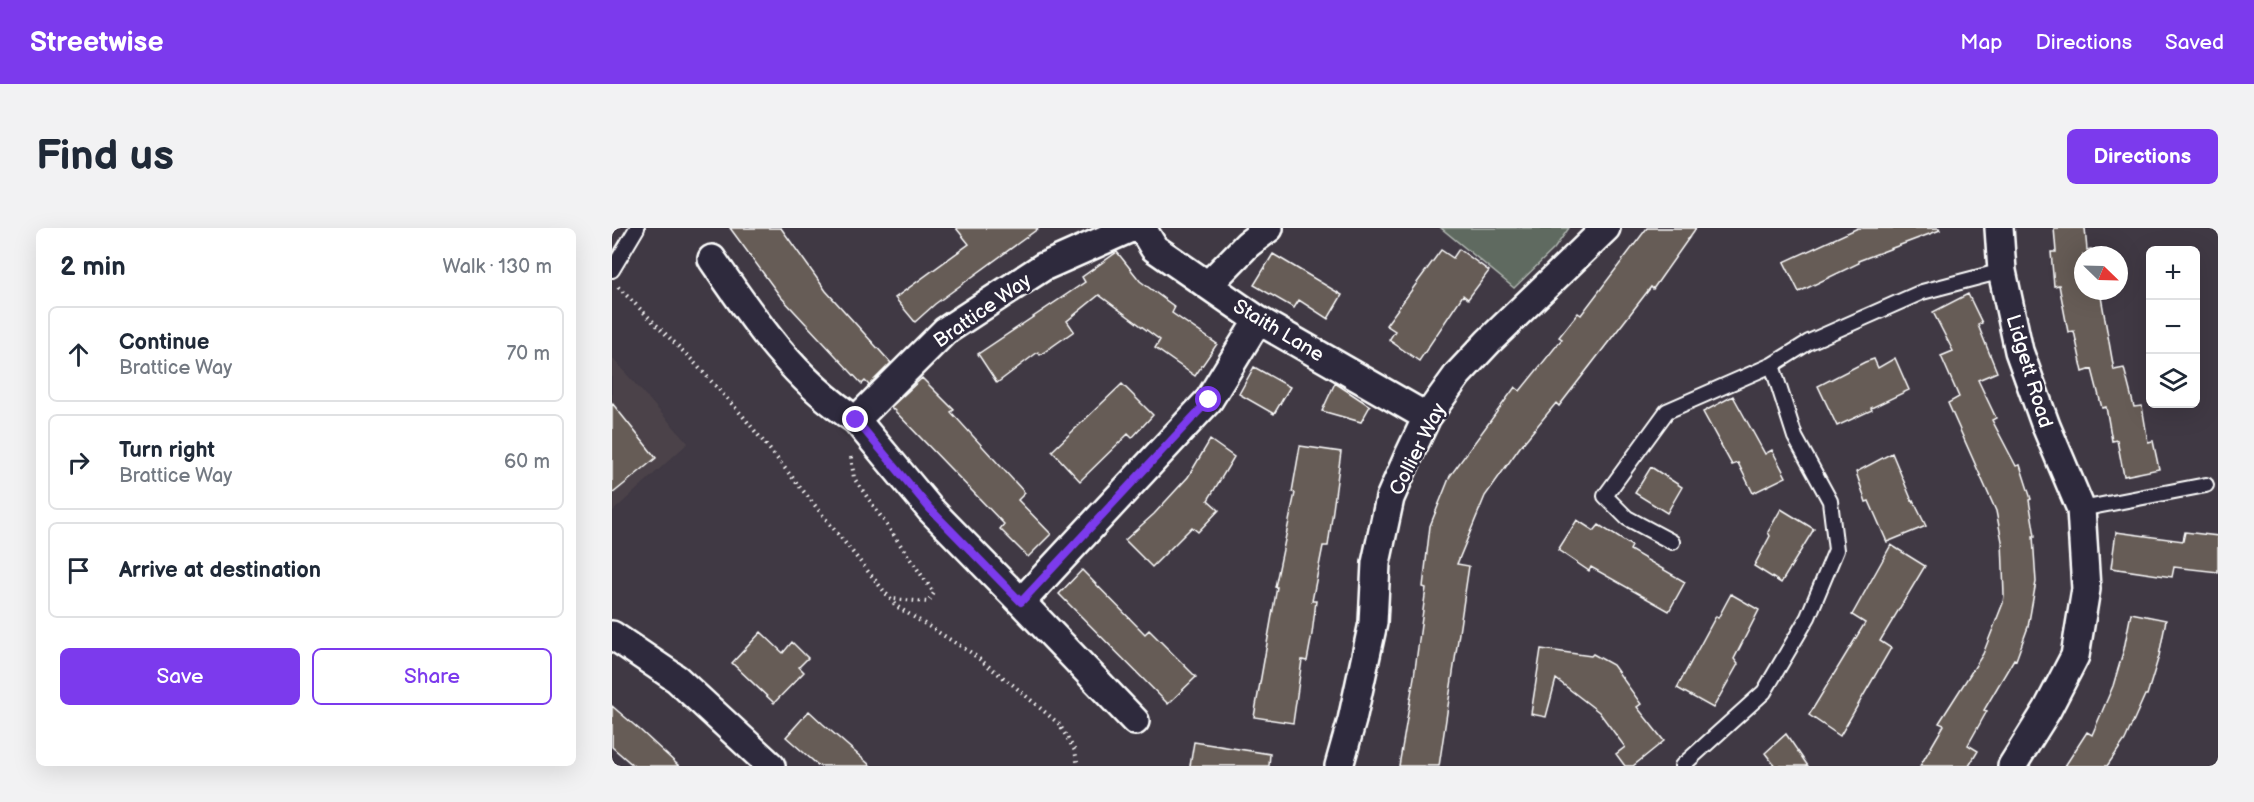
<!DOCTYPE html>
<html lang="en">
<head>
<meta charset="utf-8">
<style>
	body { margin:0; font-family:"Balsamiq Sans",sans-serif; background:#f2f2f3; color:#1f2937 }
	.controls { position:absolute; right:18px; top:18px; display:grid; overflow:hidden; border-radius:9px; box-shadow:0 6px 24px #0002 }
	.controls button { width:54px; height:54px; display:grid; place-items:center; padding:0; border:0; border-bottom:2px solid #e0e1e3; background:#fff; color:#1f2937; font:30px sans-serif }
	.compass { position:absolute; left:1462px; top:18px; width:54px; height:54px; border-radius:50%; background:#fff; box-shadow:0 6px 24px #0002; rotate:113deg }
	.stop { position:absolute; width:18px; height:18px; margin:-14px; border:4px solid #7c3aed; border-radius:50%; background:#fff }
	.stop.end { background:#7c3aed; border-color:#fff; box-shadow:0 2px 6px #0008 }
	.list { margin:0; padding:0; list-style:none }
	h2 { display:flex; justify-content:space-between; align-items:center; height:78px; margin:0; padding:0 24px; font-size:26px }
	h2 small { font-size:20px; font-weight:400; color:#747a83 }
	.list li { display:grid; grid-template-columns:39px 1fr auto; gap:18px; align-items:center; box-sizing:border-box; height:96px; margin:0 12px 12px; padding:0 12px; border:2px solid #e0e1e3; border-radius:9px }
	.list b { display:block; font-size:22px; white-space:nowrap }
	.list p { margin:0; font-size:20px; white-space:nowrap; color:#747a83 }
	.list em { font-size:20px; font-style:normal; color:#747a83 }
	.actions { display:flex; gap:12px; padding:18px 24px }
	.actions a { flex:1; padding:14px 0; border:2px solid #7c3aed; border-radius:9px; text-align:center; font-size:21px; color:#7c3aed }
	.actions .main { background:#7c3aed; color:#fff }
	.icon { flex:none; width:33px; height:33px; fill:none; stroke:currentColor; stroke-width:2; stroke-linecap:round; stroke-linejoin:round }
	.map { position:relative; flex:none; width:1606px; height:538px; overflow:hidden; border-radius:9px }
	header { display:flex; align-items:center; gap:36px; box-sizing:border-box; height:84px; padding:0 30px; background:#7c3aed; color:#fff }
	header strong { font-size:28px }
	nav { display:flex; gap:33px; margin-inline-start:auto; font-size:21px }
	.intro { display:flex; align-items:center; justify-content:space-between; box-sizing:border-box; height:144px; padding:0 36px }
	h1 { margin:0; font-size:42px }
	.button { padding:15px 27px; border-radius:9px; background:#7c3aed; color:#fff; font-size:21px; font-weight:700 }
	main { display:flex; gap:36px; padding:0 36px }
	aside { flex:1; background:#fff; border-radius:9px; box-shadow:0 6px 24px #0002 }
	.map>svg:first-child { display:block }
</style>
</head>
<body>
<header>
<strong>Streetwise</strong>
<nav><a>Map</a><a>Directions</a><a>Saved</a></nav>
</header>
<div class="intro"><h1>Find us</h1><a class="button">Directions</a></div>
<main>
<aside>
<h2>2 min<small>Walk · 130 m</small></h2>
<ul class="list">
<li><svg class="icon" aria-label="ahead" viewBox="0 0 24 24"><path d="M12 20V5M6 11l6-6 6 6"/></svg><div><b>Continue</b><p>Brattice Way</p></div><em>70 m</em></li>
<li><svg class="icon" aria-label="right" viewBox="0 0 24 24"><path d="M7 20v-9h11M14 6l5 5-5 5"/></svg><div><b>Turn right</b><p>Brattice Way</p></div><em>60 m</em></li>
<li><svg class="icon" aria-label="arrive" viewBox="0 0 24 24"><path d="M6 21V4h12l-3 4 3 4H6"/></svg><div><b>Arrive at destination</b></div></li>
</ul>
<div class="actions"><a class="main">Save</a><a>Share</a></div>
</aside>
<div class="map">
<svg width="1606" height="538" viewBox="0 0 1606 538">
	<rect width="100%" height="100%" fill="#403944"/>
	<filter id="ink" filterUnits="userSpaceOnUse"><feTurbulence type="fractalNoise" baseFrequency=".0167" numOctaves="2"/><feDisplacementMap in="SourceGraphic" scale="12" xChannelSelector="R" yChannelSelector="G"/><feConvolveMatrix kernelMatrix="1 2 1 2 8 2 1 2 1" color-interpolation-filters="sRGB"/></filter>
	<g filter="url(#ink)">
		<path fill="#4b4349" d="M 0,130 L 76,215 L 0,284 Z"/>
		<path fill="#5f6b60" stroke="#afb5b0" stroke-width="1.5" d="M 829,0 L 957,0 L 942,21 L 902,60 Z"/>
		<path fill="#665b56" stroke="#fff" stroke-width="1.5" d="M 118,0 L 169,0 L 214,63 L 279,135 L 257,157 L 253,153 L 250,156 L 168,68 Z
			M 344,0 L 427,0 L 323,76 L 303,94 L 283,70 L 357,16 Z
			M 1035,0 L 1084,0 L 1041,61 L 1039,59 L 947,178 L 944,175 L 908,219 L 873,268 L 845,336 L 857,338 L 827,538 L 787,538 L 802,449 L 814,360 L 811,359 L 818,298 L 838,248 L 903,159 L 908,163 L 950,111 L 947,109 L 966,85 L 969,87 Z
			M 1246,0 L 1327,0 L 1328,2 L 1246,33 L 1247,35 L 1187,64 L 1172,34 Z
			M 1442,0 L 1473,0 L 1475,22 L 1479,21 L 1480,27 L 1471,27 L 1471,63 L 1488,63 L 1502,142 L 1512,140 L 1522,179 L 1530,178 L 1536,214 L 1541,213 L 1547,241 L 1512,248 L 1505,212 L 1500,213 L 1494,179 L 1490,180 L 1480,141 L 1471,144 L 1462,103 L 1456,104 L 1447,57 L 1442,58 L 1439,24 L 1444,24 Z
			M 847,21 L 877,43 L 856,71 L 851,67 L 807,133 L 777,112 L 783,103 L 774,97 L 829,22 L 841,30 Z
			M 505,24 L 528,53 L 563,79 L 560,85 L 605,116 L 583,148 L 543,120 L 548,112 L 487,67 L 455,93 L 462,103 L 428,127 L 426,124 L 385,155 L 366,126 L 473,54 L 470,49 Z
			M 661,26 L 730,67 L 716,91 L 687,72 L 682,80 L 642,57 Z
			M 1356,66 L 1370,95 L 1366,97 L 1385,144 L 1366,152 L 1384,190 L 1380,192 L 1404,238 L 1408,237 L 1419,271 L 1417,272 L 1423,308 L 1421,308 L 1424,354 L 1416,399 L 1404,432 L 1402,431 L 1372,482 L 1375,483 L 1356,517 L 1366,523 L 1357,538 L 1308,538 L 1332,497 L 1327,495 L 1371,426 L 1391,375 L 1392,367 L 1390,313 L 1384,283 L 1336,175 L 1347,169 L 1329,128 L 1341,123 L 1321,84 Z
			M 1283,130 L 1297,162 L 1259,180 L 1260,182 L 1225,198 L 1206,158 L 1253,134 L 1262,131 L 1266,140 Z
			M 642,139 L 678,159 L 662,186 L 627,166 Z
			M 310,150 L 342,182 L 339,184 L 413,265 L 406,272 L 439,306 L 416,329 L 388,301 L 392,296 L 279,179 Z
			M 723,155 L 758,178 L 749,194 L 710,183 Z
			M 510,156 L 541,187 L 520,210 L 516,206 L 468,253 L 440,223 Z
			M 1121,168 L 1153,226 L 1160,222 L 1174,249 L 1141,265 L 1126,235 L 1120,237 L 1091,184 Z
			M 0,175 L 44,230 L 0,266 Z
			M 598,212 L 622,229 L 596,272 L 607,282 L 586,304 L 580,299 L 540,339 L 513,312 L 542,286 L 576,249 Z
			M 688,218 L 729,224 L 716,318 L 711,318 L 700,373 L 704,373 L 700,406 L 695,433 L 690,432 L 681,495 L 642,489 L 665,359 L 663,359 L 683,265 L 680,264 Z
			M 1280,225 L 1300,273 L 1301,272 L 1314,298 L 1275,314 L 1257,273 L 1254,274 L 1244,244 Z
			M 1039,239 L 1070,259 L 1055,285 L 1023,265 Z
			M 1169,281 L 1202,301 L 1169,355 L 1142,338 L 1158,308 L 1156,304 Z
			M 965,292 L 982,303 L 987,297 L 1020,318 L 1018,322 L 1073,354 L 1057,383 L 979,339 L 977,343 L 946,322 Z
			M 1504,304 L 1571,313 L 1573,304 L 1606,308 L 1606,344 L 1562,339 L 1560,349 L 1499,340 Z
			M 1279,317 L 1313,338 L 1268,413 L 1279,420 L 1228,508 L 1197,487 L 1253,395 L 1240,387 Z
			M 470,342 L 533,406 L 537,402 L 584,449 L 556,476 L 447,366 Z
			M 1119,366 L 1147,382 L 1122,431 L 1126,436 L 1101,480 L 1065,460 L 1104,388 L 1106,390 Z
			M 1519,385 L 1554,392 L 1547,428 L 1535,467 L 1533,467 L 1513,512 L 1495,538 L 1453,538 L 1475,504 L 1480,507 L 1501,458 L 1512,421 Z
			M 149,404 L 171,425 L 180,414 L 196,430 L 187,439 L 192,444 L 162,475 L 120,435 Z
			M 929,421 L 979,428 L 981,426 L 1001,437 L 1029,476 L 1025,479 L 1052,513 L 1021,538 L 1013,538 L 1004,526 L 1013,519 L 987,484 L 944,451 L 934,489 L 919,486 Z
			M 0,478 L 28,502 L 67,538 L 22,538 L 0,519 Z
			M 197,483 L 211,496 L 259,538 L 207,538 L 174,509 Z
			M 1174,506 L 1196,538 L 1163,538 L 1153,525 Z
			M 582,514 L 658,526 L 657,538 L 578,538 Z"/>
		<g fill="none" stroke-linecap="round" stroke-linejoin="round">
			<g stroke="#fff" stroke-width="18">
				<path id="service" d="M 0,42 L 25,0
					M 1469,281 L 1594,257
					M 1060,314 L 1015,290 L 993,268 L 1055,183 L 1160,137
					M 1070,538 L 1152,464 L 1196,389 L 1224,322 L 1218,273 L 1183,209 L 1160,137 L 1197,114 L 1310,64 L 1390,43"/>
			</g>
			<g stroke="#fff" stroke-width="32">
				<path id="minor" d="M 519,0 L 431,39 L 333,103 L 244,192 L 318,281 L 409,374 L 597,172 L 646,92
					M 530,0 L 542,20 L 646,92 L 815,189
					M 1387,0 L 1390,43 L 1407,123 L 1434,198 L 1469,281 L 1474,361 L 1463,428 L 1435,482 L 1400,538
					M 100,31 C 141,91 182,152 244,192
					M 596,57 L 636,16 L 657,0
					M 409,374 L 523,493
					M 0,407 L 65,451 L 159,538
					M 727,538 L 740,492 L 761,395 L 764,335 L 778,270 L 797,227 L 815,189 L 846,146 L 876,114 L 994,0"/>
			</g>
			<path stroke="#fff" stroke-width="4" stroke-dasharray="1.5 4.5" stroke-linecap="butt" d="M 6,59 L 79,131 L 130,187 L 284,378 L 358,424 L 401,457 L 447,496 L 463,523 L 466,538
				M 239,229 L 242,250 L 322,365 L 316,374 L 280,371"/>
			<use href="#service" stroke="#2f2a3d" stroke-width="14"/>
			<use href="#minor" stroke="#2f2a3d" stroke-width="27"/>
		</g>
	</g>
	<g fill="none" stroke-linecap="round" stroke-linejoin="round" filter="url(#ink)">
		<path stroke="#7c3aed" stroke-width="8" d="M 244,192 L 318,281 L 409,374 L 597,172"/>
	</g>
	<g text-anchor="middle" stroke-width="5" stroke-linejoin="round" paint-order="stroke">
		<g font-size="20" fill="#fff" stroke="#2f2a3d">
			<text transform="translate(370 82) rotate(-35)" y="7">Brattice Way</text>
			<text transform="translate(667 102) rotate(31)" y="7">Staith Lane</text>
			<text transform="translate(1418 143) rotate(73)" y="7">Lidgett Road</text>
			<text transform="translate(805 221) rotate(-63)" y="7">Collier Way</text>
		</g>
	</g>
</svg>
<div class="controls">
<button>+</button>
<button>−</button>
<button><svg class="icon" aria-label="layers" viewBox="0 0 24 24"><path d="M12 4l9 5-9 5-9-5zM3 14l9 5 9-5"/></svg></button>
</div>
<svg class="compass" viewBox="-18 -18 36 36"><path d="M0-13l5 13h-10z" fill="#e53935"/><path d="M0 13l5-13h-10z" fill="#747a83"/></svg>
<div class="stop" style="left:597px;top:172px"></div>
<div class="stop end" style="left:244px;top:192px"></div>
</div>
</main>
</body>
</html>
